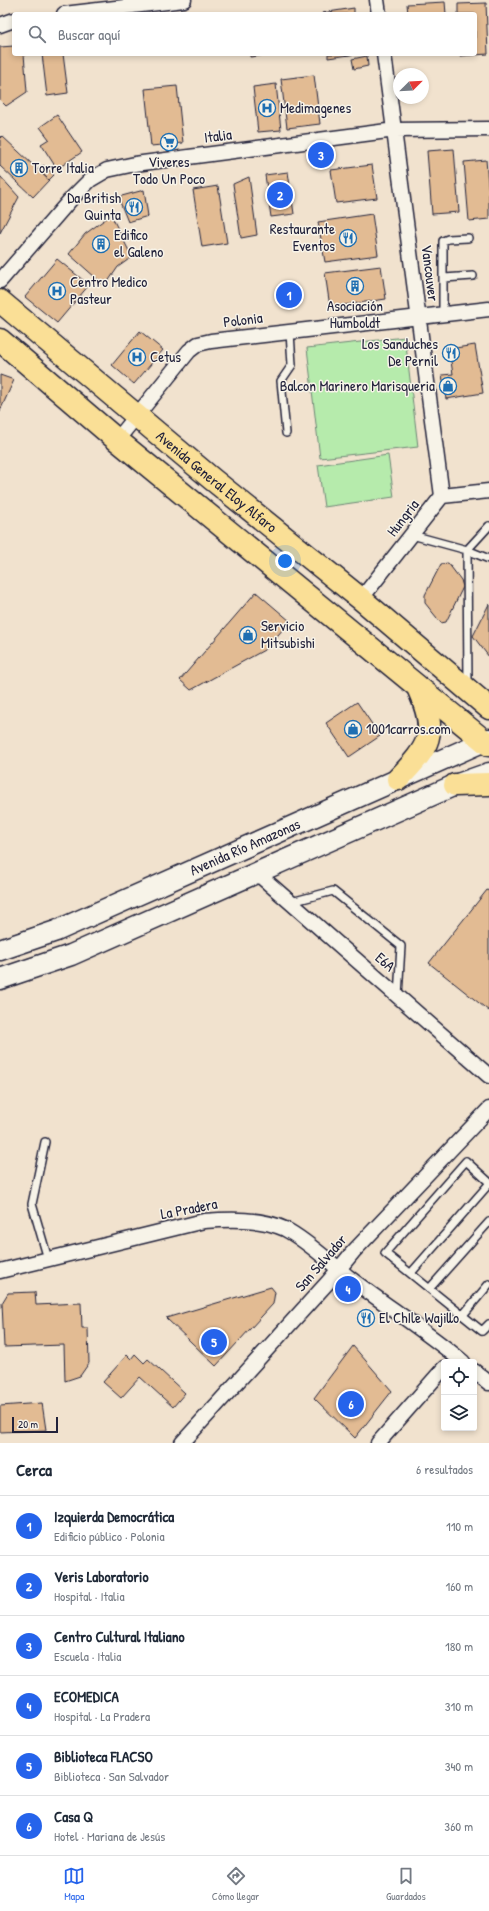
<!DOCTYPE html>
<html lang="es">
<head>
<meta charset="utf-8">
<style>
	body { margin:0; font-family:"Patrick Hand",sans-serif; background:#f2f2f3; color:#1f2937 }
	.controls { position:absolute; right:12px; bottom:12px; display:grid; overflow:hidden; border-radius:4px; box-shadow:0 2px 6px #0003 }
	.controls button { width:36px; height:36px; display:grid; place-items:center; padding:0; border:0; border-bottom:1px solid #e0e1e3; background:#fff; color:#1f2937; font:20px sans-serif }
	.compass { position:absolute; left:393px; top:68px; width:36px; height:36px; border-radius:50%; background:#fff; box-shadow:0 2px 6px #0003; rotate:66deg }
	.scale { position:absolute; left:12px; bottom:10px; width:46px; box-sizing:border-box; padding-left:4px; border:2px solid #22223b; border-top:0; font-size:11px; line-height:14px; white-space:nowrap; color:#22223b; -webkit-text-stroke:3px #f7f3e8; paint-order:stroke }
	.you { position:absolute; left:285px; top:561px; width:14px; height:14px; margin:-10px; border:3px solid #fff; border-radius:50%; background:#1a73e8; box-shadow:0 0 0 6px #1a73e833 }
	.badge { display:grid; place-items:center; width:26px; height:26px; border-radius:50%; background:#2563eb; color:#fff; font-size:13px; font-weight:700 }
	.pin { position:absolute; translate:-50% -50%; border:2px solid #fff; box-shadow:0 1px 4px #0006 }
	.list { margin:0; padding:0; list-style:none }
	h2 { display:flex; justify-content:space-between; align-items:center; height:52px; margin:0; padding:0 16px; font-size:17px }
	h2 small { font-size:13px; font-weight:400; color:#747a83 }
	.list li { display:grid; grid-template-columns:26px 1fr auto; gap:12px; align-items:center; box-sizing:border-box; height:60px; padding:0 16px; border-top:1px solid #e0e1e3 }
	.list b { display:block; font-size:15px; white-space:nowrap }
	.list p { margin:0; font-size:13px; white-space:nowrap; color:#747a83 }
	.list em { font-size:13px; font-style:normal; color:#747a83 }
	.icon { flex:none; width:22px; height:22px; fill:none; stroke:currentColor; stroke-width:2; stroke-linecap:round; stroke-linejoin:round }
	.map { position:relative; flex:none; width:489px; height:1443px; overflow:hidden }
	.search { position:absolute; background:#fff; box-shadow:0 2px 6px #0003; left:12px; right:12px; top:12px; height:44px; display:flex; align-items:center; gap:10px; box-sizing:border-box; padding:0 14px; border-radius:4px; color:#747a83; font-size:15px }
	.sheet { height:412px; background:#fff }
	nav { display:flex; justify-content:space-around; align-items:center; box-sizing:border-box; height:56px; border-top:1px solid #e0e1e3; background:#fff; font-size:11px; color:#747a83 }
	nav a { display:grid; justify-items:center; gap:2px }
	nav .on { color:#2563eb }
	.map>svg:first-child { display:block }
</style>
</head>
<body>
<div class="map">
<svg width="489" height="1443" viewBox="0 0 489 1443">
	<rect width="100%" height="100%" fill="#f1e2ce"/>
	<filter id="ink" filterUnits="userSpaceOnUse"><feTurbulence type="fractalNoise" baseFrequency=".025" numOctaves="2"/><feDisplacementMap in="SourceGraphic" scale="8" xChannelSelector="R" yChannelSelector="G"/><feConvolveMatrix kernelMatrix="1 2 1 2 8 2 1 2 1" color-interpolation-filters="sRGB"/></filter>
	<g filter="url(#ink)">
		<path fill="#b6ebac" stroke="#6c8674" d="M 405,337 L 418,447 L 320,458 L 307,348 Z
			M 388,455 L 394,497 L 324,507 L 318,465 Z"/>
		<path fill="#e2bb93" stroke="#22223b" d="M 445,2 L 446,14 L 408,14 L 407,4 Z
			M 486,3 L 488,54 L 460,56 L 460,54 L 475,54 L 475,14 L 458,14 L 458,4 Z
			M 354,8 L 354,14 L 322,14 L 322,13 Z
			M 14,46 L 14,54 L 24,54 L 27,92 L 6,106 L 0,100 L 0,47 Z
			M 42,54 L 63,54 L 68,93 L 47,96 Z
			M 250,54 L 274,54 L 250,57 Z
			M 328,54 L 357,54 L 328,58 Z
			M 367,56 L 368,66 L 354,69 L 352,59 Z
			M 314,75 L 320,124 L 287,128 L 281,79 Z
			M 276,84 L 281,130 L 258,132 L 253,87 Z
			M 177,86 L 183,143 L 151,146 L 145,89 Z
			M 57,115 L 82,152 L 57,169 L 41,144 L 49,139 L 40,127 Z
			M 2,136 L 49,180 L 33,197 L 0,166 L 0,138 Z
			M 454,149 L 459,212 L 432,214 L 427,151 Z
			M 486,160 L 489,195 L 489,219 L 469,221 L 464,162 Z
			M 43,165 L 54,175 L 49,180 L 38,170 Z
			M 372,165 L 377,198 L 336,203 L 331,170 Z
			M 288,172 L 294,214 L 271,217 L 265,175 Z
			M 0,176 L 19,197 L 0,233 Z
			M 249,177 L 257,235 L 241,238 L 233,184 Z
			M 218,186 L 227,243 L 202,247 L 193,190 Z
			M 144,190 L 148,216 L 128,222 L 118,197 Z
			M 372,214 L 378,255 L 325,262 L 318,222 Z
			M 111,215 L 132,257 L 118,267 L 105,286 L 69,254 L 85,234 Z
			M 57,259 L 89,285 L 57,323 L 25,297 Z
			M 381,266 L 386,299 L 330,307 L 325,273 Z
			M 140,331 L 163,350 L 134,384 L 112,365 Z
			M 475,345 L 483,393 L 446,399 L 442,375 L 453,374 L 449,349 Z
			M 0,375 L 14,380 L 0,411 Z
			M 448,563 L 461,580 L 463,587 L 446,622 L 441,623 L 425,603 L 425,595 L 441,564 Z
			M 256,592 L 290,621 L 266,649 L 191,690 L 180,680 Z
			M 489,604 L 489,657 L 473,636 Z
			M 357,702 L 380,736 L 349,757 L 326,723 Z
			M 487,890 L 489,891 L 489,1011 L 429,963 Z
			M 271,1287 L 275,1292 L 273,1304 L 216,1366 L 166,1318 Z
			M 35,1292 L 36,1305 L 81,1303 L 82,1328 L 88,1328 L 89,1363 L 80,1376 L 65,1381 L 64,1345 L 4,1347 L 2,1303 L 8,1293 Z
			M 353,1346 L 392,1391 L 355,1438 L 314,1398 Z
			M 135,1354 L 144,1363 L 148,1359 L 185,1393 L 173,1407 L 140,1377 L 121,1398 L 103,1382 L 127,1355 L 131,1359 Z
			M 42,1403 L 46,1430 L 0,1432 L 0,1406 Z"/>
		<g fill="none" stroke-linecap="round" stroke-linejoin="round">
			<g stroke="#22223b" stroke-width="10">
				<path id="service" d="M 444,278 L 473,276
					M 443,314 L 443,241 L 448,239 L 468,238
					M 286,433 L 281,381 L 292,365 L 290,332
					M 412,535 L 467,550 L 489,559
					M 468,685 L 467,550 L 489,526
					M 291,902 L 333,891 L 401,946 L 398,996
					M 45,1142 L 32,1204 L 48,1259
					M 489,1182 L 466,1161 L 385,1253 L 482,1331 L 489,1324
					M 411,1273 L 489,1184
					M 430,1288 L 489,1222
					M 463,1315 L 489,1284"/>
			</g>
			<g stroke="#22223b" stroke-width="17">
				<path id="minor" d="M 377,0 L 379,14
					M 64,14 L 184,0
					M 0,25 L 14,20
					M 384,54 L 442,496
					M 0,281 L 71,199 L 90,180 L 107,170 L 135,164 L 395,130 L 489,129
					M 117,440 L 189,351 L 198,344 L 211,341 L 489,309
					M 361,599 L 442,496 L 489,491
					M 258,874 L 489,1076
					M 0,1271 L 204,1221 C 230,1219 261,1218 285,1229 C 308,1241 330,1263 351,1279 C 388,1307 427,1332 463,1362
					M 474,1371 L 489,1383
					M 182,1443 L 329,1281 L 353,1252 L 489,1109
					M 378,1443 L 444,1368"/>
			</g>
			<g stroke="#22223b" stroke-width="23">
				<g id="secondary">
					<path id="s1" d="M 0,950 L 56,931 L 489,739"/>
					<path d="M 0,979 L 71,955 L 455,785 L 489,773"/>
				</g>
			</g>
			<g stroke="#22223b" stroke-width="25">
				<g id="primary">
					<path id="s2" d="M 0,301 L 212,479 L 361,599 L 489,708"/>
					<path d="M 0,340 L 117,440 L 489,745"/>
					<path d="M 398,779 C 430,746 438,734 419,690"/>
					<path d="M 455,785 L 489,784"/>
				</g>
			</g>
			<use href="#service" stroke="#f7f3e8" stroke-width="7"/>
			<use href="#minor" stroke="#f7f3e8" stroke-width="14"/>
			<use href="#secondary" stroke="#f7f3e8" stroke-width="20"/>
			<use href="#primary" stroke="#fadf96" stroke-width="22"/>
		</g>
	</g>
	<defs>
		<g id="hospital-ring" transform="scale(0.9)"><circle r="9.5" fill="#f7f3e8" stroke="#1f6fb2" stroke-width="1.5"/><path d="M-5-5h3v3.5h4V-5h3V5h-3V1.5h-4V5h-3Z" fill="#1f6fb2"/></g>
		<g id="supermarket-ring" transform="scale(0.9)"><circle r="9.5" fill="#f7f3e8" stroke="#1f6fb2" stroke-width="1.5"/><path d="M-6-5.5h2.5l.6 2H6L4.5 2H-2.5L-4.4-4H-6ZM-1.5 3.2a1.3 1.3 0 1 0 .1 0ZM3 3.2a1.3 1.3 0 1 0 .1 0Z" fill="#1f6fb2"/></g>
		<g id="building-ring" transform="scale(0.9)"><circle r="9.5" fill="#f7f3e8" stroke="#1f6fb2" stroke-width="1.5"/><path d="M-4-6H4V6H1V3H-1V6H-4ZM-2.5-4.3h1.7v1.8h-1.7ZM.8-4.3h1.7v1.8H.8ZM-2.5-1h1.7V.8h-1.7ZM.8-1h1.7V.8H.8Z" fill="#1f6fb2"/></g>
		<g id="restaurant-ring" transform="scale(0.9)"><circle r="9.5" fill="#f7f3e8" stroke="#1f6fb2" stroke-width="1.5"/><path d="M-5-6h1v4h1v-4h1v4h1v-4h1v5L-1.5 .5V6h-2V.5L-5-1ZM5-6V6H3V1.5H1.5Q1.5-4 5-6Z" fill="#1f6fb2"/></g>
		<g id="shop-ring" transform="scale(0.9)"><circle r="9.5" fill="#f7f3e8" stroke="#1f6fb2" stroke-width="1.5"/><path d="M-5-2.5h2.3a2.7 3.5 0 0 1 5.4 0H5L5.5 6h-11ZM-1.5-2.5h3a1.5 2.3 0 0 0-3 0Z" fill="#1f6fb2"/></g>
	</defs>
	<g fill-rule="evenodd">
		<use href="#hospital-ring" x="267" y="108"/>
		<use href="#supermarket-ring" x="169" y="142"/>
		<use href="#building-ring" x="19" y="168"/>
		<use href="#restaurant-ring" x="134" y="207"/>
		<use href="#restaurant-ring" x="348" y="238"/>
		<use href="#building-ring" x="101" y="244"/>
		<use href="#building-ring" x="355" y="286"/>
		<use href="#hospital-ring" x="57" y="291"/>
		<use href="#restaurant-ring" x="451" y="353"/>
		<use href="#hospital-ring" x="137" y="357"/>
		<use href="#shop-ring" x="448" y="386"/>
		<use href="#shop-ring" x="248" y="635"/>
		<use href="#shop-ring" x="353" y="729"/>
		<use href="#restaurant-ring" x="366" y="1318"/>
	</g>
	<g text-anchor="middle" stroke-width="3" stroke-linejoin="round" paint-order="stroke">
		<g font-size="15" fill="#22223b" stroke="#f7f3e8" text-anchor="start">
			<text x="280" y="113">Medimagenes</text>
			<text x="169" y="167" text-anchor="middle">Viveres<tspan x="169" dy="17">Todo Un Poco</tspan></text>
			<text x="32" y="173">Torre Italia</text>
			<text x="121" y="203" text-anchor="end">Da British<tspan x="121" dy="17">Quinta</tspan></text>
			<text x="335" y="234" text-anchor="end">Restaurante<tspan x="335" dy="17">Eventos</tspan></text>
			<text x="114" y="240">Edifico<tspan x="114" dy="17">el Galeno</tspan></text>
			<text x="70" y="287">Centro Medico<tspan x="70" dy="17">Pasteur</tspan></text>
			<text x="355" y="311" text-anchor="middle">Asociación<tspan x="355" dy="17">Humboldt</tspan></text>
			<text x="438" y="349" text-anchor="end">Los Sanduches<tspan x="438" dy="17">De Pernil</tspan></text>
			<text x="150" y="362">Cetus</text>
			<text x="435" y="391" text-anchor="end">Balcon Marinero Marisqueria</text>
			<text x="261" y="631">Servicio<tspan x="261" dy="17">Mitsubishi</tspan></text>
			<text x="366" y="734">1001carros.com</text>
			<text x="379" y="1323">El ChIle Wajillo</text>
		</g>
		<g font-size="15" fill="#22223b" stroke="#f7f3e8">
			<text transform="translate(218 136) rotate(-7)" y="5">Italia</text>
			<text transform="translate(430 273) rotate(83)" y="5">Vancouver</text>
			<text transform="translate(243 320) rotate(-7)" y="5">Polonia</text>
			<text dy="5" stroke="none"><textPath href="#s2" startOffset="282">Avenida General Eloy Alfaro</textPath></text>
			<text transform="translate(403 518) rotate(-52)" y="5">Hungria</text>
			<text dy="5" stroke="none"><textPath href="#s1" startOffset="266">Avenida Río Amazonas</textPath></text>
			<text transform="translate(385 962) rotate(41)" y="5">E6A</text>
			<text transform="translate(189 1209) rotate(-11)" y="5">La Pradera</text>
			<text transform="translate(321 1263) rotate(-49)" y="5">San Salvador</text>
		</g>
	</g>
</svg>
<div class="controls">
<button><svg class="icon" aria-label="locate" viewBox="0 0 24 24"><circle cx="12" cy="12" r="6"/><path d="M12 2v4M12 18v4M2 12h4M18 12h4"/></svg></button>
<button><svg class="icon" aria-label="layers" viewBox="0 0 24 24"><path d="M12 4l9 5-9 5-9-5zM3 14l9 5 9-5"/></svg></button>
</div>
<svg class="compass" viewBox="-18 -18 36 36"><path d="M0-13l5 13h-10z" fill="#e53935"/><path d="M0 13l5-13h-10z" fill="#747a83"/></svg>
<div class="scale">20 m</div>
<div class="you"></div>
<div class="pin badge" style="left:289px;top:295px">1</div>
<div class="pin badge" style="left:280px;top:195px">2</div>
<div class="pin badge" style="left:321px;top:155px">3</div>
<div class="pin badge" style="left:348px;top:1289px">4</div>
<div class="pin badge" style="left:214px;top:1342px">5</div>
<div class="pin badge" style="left:351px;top:1404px">6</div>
<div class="search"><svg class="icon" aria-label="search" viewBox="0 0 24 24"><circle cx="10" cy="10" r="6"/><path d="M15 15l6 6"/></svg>Buscar aquí</div>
</div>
<section class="sheet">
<h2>Cerca<small>6 resultados</small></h2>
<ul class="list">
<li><span class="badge">1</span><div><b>Izquierda Democrática</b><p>Edificio público · Polonia</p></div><em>110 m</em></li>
<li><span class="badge">2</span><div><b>Veris Laboratorio</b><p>Hospital · Italia</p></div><em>160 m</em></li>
<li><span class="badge">3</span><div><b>Centro Cultural Italiano</b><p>Escuela · Italia</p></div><em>180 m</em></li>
<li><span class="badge">4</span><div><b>ECOMEDICA</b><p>Hospital · La Pradera</p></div><em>310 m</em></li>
<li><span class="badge">5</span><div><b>Biblioteca FLACSO</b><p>Biblioteca · San Salvador</p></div><em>340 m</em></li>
<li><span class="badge">6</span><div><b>Casa Q</b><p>Hotel · Mariana de Jesús</p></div><em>360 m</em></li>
</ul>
</section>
<nav>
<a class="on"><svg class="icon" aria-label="map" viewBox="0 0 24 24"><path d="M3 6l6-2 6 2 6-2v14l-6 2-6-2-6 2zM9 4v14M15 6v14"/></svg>Mapa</a>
<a><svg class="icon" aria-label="directions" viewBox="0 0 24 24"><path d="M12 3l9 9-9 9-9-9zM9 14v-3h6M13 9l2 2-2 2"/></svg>Cómo llegar</a>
<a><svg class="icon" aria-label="saved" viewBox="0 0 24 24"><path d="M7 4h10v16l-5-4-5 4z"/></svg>Guardados</a>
</nav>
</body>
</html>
